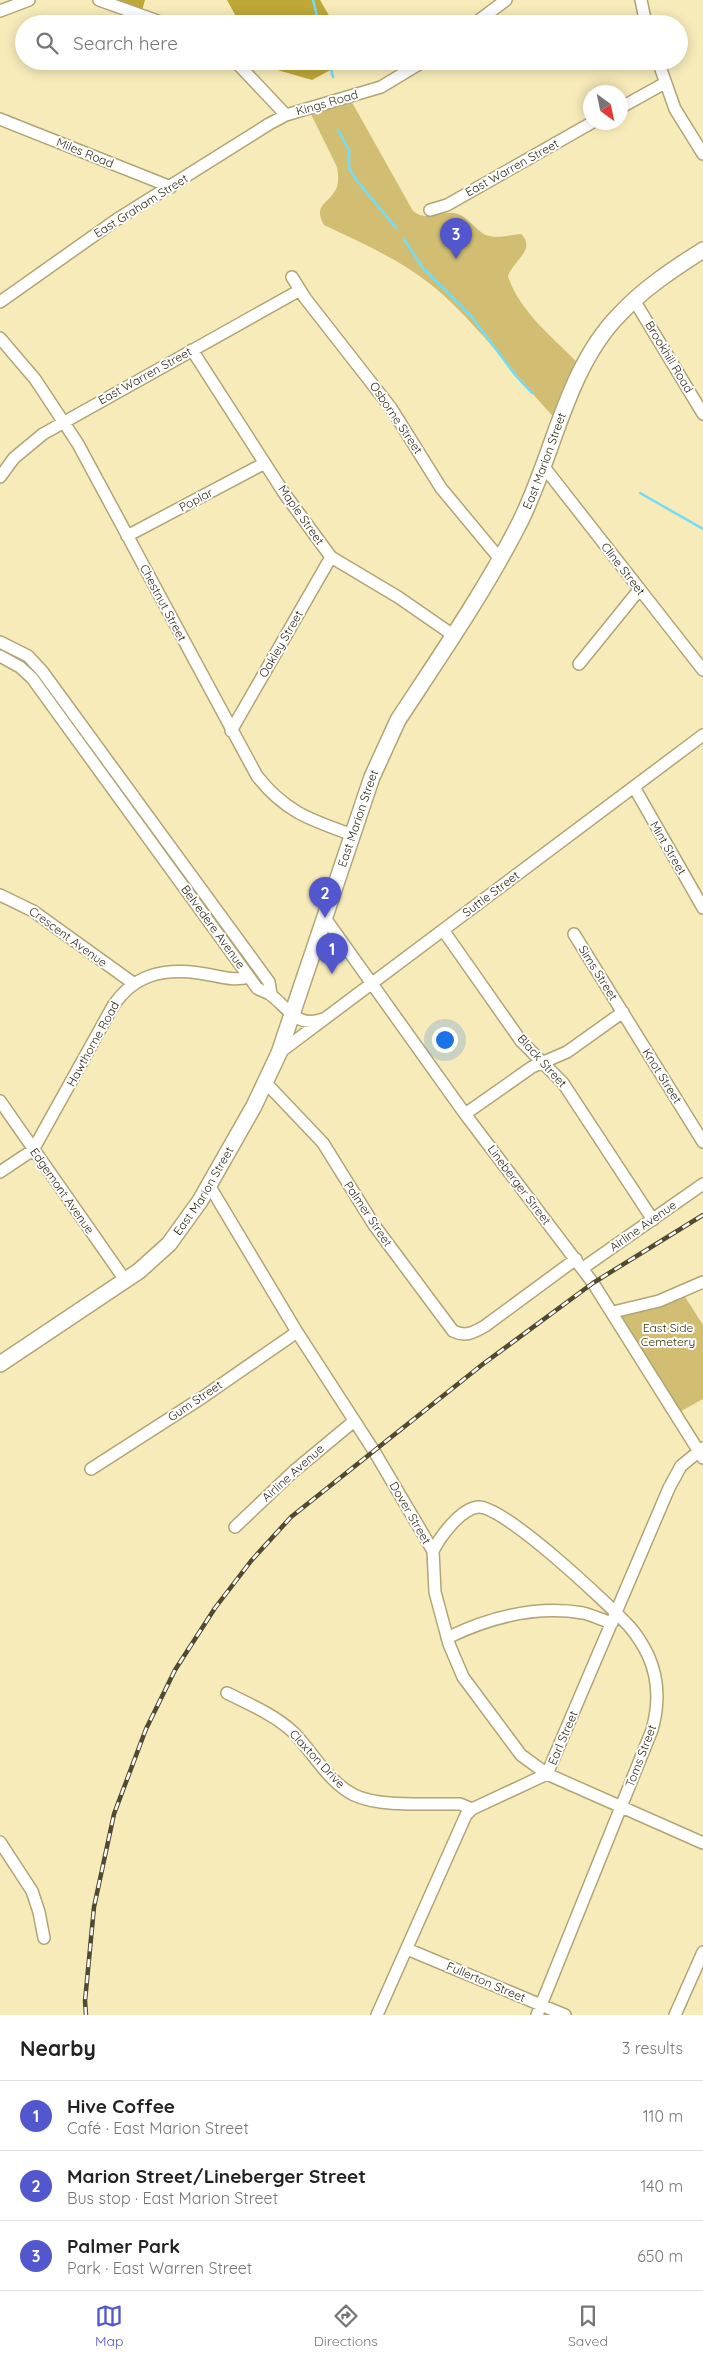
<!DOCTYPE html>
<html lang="en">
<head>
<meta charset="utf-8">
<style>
	body { margin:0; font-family:Quicksand,sans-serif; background:#f2f2f2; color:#222 }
	.compass { position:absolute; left:583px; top:85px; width:45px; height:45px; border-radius:50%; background:#fff; box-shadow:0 2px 12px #0003; rotate:147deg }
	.you { position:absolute; left:444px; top:1039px; width:18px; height:18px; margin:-12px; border:4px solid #fff; border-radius:50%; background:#1a73e8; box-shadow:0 0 0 8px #1a73e833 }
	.badge { display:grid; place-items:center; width:32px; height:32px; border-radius:50%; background:#5257cd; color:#fff; font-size:16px; font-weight:700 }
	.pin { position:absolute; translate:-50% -41px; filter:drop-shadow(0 1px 2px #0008) }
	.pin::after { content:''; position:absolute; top:26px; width:18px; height:15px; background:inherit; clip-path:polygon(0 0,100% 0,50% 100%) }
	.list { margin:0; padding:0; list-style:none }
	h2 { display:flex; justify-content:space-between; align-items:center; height:65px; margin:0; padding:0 20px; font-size:21px }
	h2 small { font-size:16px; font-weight:400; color:#767676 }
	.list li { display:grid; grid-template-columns:32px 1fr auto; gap:15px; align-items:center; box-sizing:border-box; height:70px; padding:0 20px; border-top:1px solid #e0e0e0 }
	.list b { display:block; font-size:19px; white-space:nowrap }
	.list p { margin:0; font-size:16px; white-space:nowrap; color:#767676 }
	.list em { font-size:16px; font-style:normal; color:#767676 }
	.icon { flex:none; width:28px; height:28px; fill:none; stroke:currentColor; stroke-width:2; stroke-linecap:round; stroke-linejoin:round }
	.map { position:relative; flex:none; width:703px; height:2015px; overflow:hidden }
	.search { position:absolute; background:#fff; box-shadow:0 2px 12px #0003; left:15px; right:15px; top:15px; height:55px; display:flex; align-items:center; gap:12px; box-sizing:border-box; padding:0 18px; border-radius:28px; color:#767676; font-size:19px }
	.sheet { height:275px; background:#fff }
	nav { display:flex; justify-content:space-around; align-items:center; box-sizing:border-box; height:70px; border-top:1px solid #e0e0e0; background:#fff; font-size:14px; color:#767676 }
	nav a { display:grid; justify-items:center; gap:2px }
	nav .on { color:#5257cd }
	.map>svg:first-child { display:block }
</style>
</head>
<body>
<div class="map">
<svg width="703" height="2015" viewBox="0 0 703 2015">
	<rect width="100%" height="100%" fill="#f7ebb9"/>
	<path fill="#d1be73" d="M 349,97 L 413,211 C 426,222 439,211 454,213 C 467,215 475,230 486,235 C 496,239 510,235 521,234 C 537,249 513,261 508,276 C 519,312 557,341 583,368 L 560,424 C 517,379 481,327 434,287 C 401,260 362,243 324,225 C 312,204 330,204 337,187 C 339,180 338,173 337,167 L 308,108 Z
		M 682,1292 L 703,1325 L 703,1399 L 676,1414 L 613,1312 Z"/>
	<path fill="#bfa738" d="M 99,0 L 145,0 L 141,14 Z
		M 227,0 L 320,0 L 334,24 L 240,24 Z
		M 259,61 L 339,61 L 336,67 L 312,80 L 267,67 L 260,64 Z"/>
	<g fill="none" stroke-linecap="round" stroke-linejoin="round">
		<path stroke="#73dcf6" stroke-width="2.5" d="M 313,0 L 319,24
			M 329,61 L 333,77
			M 338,130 L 349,150 L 349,168 L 354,177 L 396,228
			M 404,239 L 423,268 L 471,316 L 516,376 L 532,393
			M 640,493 L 703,529"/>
		<g stroke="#b0a575" stroke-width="14">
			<path id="minor" d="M 99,0 L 166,24
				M 641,0 L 646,24
				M 0,11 L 29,0
				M 474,24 L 506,0
				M 235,61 L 286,115
				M 658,61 L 675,109 L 703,154
				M 620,108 L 665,83
				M 0,119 L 171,187
				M 430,210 L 447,205 L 593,122
				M 292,277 L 305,298 L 391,408 L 441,488 L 500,559
				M 634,300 L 703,414
				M 0,302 L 116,220 L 269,124 L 286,115 L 381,87 L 424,61
				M 0,338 L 35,379 L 78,444 L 257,776 C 285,812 311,820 353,835
				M 192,350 L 284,493 L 331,557 L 398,597 L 453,635
				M 544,467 L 703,670
				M 0,477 L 14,458 L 43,434 L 300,290
				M 127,536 L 265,463
				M 0,642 L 28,656 L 42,671 L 269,982 L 271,994
				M 0,656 L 20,667 L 32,678 L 257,988 C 261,991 267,992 271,995 C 288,1008 298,1029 323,1019
				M 579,664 L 639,590
				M 231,731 L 331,557
				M 634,787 L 703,908
				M 0,895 L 33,911 L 133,983
				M 325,918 L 465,1114 L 593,1283 L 703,1458
				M 443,930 L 521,1041 L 563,1083 L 653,1220
				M 574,934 L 703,1142
				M 279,1053 L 703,735
				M 266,1083 L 323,1143 L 374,1225 L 453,1331 C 465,1337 473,1333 485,1326 L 576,1259
				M 0,1101 L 125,1280
				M 465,1114 L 532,1067 L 567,1052 L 623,1012
				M 0,1172 L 33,1150 L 113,1006 C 134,975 162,968 199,973 C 216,975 231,982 249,977
				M 209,1185 L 297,1332 L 374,1451 L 433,1551 L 435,1592 L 449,1644 L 463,1677 L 521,1755 L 547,1774 L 703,1843
				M 583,1268 L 703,1184
				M 613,1312 L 659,1301 L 703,1282
				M 91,1469 L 203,1397 L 297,1332
				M 235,1527 L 294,1471 L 353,1422
				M 433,1551 C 440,1537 460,1509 478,1507 C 504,1505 608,1604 629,1626 C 637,1635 643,1645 648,1655 C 659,1679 659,1705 652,1730 L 537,2015
				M 447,1638 C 490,1617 535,1605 583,1613 C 592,1615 602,1620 612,1623
				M 227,1693 C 249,1704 275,1715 293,1732 C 313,1752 328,1782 354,1795 C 382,1808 429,1803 460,1804 L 472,1809
				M 0,1842 L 32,1891 L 39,1912 L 44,1938
				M 407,1949 L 565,2015
				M 377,2015 L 466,1815 L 472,1809 L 547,1774 L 669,1488 L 681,1466 L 703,1448
				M 675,2015 L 703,1952"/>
		</g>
		<g stroke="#b0a575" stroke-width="18">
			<g id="major">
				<path id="s1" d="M 0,1364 L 139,1271 L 169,1244 L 200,1201 L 254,1106 L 279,1053 L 372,777 L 398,720 C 440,656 483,594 518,526 C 553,459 565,370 619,315 C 643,289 673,269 703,250"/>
			</g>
		</g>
		<use href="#minor" stroke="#fff" stroke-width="11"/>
		<use href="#major" stroke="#fff" stroke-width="15"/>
		<g stroke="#4f4a31" stroke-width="4.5">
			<path id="rail" d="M 86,2015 L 85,2001 L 94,1907 L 114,1814 L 146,1729 L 175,1670 L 215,1608 L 251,1561 L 291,1517 L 483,1364 L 593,1283 L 703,1215"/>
		</g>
		<use href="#rail" stroke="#fff" stroke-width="2.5" stroke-dasharray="8" stroke-linecap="butt"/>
	</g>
	<g text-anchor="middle" stroke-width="4" stroke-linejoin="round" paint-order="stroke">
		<g font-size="12" fill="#2c2814" stroke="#fff">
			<text transform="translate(327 103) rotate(-16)" y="4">Kings Road</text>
			<text transform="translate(85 153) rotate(22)" y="4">Miles Road</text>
			<text transform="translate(512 168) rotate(-29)" y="4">East Warren Street</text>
			<text transform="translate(141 206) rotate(-32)" y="4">East Graham Street</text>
			<text transform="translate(669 357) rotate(59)" y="4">Brookhill Road</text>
			<text transform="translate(145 376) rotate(-29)" y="4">East Warren Street</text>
			<text transform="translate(396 418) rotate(56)" y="4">Osborne Street</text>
			<text dy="4" stroke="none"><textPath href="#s1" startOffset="1081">East Marion Street</textPath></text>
			<text transform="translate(196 500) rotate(-28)" y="4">Poplar</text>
			<text transform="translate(301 515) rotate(55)" y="4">Maple Street</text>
			<text transform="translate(623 569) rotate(52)" y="4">Cline Street</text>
			<text transform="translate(163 603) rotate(62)" y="4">Chestnut Street</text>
			<text transform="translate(281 644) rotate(-60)" y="4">Oakley Street</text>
			<text dy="4" stroke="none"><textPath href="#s1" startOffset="676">East Marion Street</textPath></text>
			<text transform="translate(668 848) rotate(60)" y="4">Mint Street</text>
			<text transform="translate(491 894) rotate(-37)" y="4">Suttle Street</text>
			<text transform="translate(213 927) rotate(54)" y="4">Belvedere Avenue</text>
			<text transform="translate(68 937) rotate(36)" y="4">Crescent Avenue</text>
			<text transform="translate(598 973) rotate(58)" y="4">Sims Street</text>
			<text transform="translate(93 1044) rotate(-61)" y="4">Hawthorne Road</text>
			<text transform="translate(542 1061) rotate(48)" y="4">Black Street</text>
			<text transform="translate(662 1076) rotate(58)" y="4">Knot Street</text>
			<text transform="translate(519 1185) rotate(53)" y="4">Lineberger Street</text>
			<text transform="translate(62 1191) rotate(55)" y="4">Edgemont Avenue</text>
			<text dy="4" stroke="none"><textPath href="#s1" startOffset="271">East Marion Street</textPath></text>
			<text transform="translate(368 1214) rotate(56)" y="4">Palmer Street</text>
			<text transform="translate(643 1226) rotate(-35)" y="4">Airline Avenue</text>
			<text transform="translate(195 1401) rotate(-34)" y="4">Gum Street</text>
			<text transform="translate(293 1473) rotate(-42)" y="4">Airline Avenue</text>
			<text transform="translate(410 1513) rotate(60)" y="4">Dover Street</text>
			<text transform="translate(563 1738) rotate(-67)" y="4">Earl Street</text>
			<text transform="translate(641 1756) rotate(-69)" y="4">Toms Street</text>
			<text transform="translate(317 1759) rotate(47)" y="4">Claxton Drive</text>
			<text transform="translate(486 1982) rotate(23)" y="4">Fullerton Street</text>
		</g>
		<g font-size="12" fill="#372d00" stroke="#fff">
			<text x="668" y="1332">East Side<tspan x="668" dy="14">Cemetery</tspan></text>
		</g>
	</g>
</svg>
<svg class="compass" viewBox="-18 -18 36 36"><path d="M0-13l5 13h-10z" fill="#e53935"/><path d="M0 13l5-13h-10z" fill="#767676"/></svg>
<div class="you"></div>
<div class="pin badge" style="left:332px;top:974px">1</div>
<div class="pin badge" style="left:325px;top:918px">2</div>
<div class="pin badge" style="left:456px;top:259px">3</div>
<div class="search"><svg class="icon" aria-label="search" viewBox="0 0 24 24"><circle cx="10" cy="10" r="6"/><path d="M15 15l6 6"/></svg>Search here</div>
</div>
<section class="sheet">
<h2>Nearby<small>3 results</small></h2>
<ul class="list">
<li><span class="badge">1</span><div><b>Hive Coffee</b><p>Café · East Marion Street</p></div><em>110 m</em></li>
<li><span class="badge">2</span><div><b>Marion Street/Lineberger Street</b><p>Bus stop · East Marion Street</p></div><em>140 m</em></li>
<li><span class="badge">3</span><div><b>Palmer Park</b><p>Park · East Warren Street</p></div><em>650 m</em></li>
</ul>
</section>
<nav>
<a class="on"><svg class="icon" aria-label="map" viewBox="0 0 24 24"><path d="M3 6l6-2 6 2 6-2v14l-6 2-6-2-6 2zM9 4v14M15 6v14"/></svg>Map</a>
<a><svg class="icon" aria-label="directions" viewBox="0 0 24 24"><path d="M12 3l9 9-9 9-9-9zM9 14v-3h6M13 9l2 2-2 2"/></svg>Directions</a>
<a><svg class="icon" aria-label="saved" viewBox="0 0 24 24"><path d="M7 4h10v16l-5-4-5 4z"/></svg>Saved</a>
</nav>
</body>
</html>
